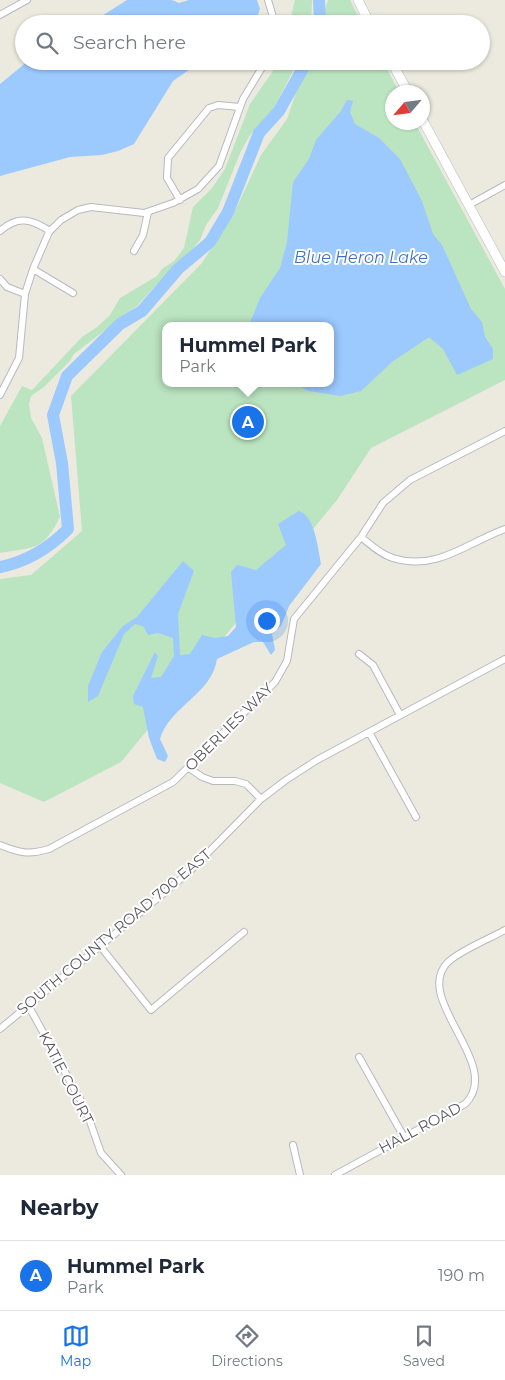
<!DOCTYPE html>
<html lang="en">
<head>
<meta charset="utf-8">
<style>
	body { margin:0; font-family:Montserrat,sans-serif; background:#f2f2f3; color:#1f2937 }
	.compass { position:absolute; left:385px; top:85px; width:45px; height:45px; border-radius:50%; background:#fff; box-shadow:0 1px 4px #0004; rotate:242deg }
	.you { position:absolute; left:266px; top:620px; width:18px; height:18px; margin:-12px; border:4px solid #fff; border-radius:50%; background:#1a73e8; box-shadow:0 0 0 8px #1a73e833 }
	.badge { display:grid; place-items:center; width:32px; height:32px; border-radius:50%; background:#1a73e8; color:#fff; font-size:16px; font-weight:700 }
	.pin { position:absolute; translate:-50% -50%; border:2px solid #fff; box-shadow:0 1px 5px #0006 }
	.popup { position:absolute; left:162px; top:322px; width:172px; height:65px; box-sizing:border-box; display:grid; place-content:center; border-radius:10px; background:#fff; filter:drop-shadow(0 1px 4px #0005); font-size:16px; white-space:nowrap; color:#747a83 }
	.popup b { font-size:19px; color:#1f2937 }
	.popup::after { content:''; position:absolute; left:50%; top:100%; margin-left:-10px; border:10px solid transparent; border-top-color:#fff }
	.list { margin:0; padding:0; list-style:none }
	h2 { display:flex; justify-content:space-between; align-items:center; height:65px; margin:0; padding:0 20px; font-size:21px }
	h2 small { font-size:16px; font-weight:400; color:#747a83 }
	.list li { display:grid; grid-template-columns:32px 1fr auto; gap:15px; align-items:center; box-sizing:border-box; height:70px; padding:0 20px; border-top:1px solid #e0e1e3 }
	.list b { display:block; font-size:19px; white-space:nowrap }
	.list p { margin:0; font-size:16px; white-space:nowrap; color:#747a83 }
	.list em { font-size:16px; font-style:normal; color:#747a83 }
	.icon { flex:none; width:28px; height:28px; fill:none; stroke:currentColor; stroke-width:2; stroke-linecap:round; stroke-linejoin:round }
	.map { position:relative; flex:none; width:505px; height:1175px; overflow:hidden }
	.search { position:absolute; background:#fff; box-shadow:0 1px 4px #0004; left:15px; right:15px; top:15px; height:55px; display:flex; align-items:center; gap:12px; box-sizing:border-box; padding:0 18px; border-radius:28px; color:#747a83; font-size:19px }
	.sheet { height:135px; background:#fff }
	nav { display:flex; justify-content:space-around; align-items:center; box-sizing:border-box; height:70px; border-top:1px solid #e0e1e3; background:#fff; font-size:14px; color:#747a83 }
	nav a { display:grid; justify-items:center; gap:2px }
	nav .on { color:#1a73e8 }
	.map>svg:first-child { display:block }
</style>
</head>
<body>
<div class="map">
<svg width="505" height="1175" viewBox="0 0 505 1175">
	<rect width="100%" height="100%" fill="#eceadf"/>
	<path fill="#bbe4c0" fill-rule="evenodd" d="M 295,0 L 312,0 L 311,24 L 289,24 Z
		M 328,0 L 350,0 L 362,24 L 320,24 Z
		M 280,61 L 298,61 L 274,108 L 250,135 L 241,151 L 218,208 L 206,225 L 200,240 L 183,260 L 157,284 L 138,305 L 74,354 L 70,361 L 44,387 L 31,396 L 29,404 L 31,418 L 42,438 L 60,517 C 43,550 36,547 0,553 L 0,426 L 22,386 L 32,390 L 82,337 L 97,327 L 110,315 L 120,298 L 157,276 L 162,269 L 174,261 L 184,248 L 193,207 L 212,188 L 225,169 L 250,104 Z
		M 307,61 L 383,61 L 399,92 L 392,92 L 392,122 L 415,123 L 505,289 L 505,380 L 371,448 L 337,500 L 121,762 L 44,802 L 0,783 L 0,579 L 31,575 L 82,531 L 71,396 L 202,263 L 236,209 L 261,155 L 287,119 ZM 166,326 L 330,326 L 330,383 L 166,383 Z"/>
	<path fill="#9cc9fe" d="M 127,0 L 172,0 L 179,3 L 189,0 L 257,0 L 260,9 L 257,17 L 243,24 L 89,24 Z
		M 28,61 L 202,61 L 173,81 L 134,144 L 118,151 L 102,155 L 70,157 L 0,176 L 0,84 Z
		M 347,100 L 353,101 L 350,112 L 355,124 L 379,138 L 400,159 L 422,201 L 433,234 L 442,245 L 471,309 L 482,322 L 485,337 L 493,349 L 493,359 L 457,375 L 443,349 L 429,337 L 392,362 L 361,391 L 340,396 L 309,391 L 293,383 L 330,383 L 330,326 L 251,326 L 251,320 L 260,298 L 280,268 L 287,242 L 293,182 L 309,159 L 316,140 L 341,111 Z
		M 299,511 C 315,516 318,549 321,564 L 289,606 L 281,626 L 272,634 L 275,650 L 271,655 L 263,642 L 254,642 L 217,659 C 212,694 170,706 160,739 L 168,756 L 165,762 L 157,759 L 149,738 L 143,707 L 134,704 L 133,696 L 155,652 L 158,656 L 151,678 L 161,677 L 174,656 L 173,638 L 158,633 L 148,635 L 143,626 L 135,624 L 124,634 L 98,696 L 88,702 L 88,686 L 102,652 L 123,626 L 137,617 L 183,561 L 194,571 L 178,614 L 180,655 L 190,654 L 202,635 L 215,638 L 228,636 L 236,627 L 231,572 L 237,565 L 256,570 L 286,545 L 278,524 Z"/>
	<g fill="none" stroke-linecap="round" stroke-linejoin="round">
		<path stroke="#9cc9fe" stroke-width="12" d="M 319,0 L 320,24
			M 0,567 C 26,562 50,547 68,529 L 62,463 L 53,415 L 67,376 L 120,324 L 142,311 L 178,269 L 210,242 L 228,212 L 259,133 L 279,111 L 307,61"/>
		<g stroke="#b7b9bf" stroke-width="8">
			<path id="street" d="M 268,0 L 275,24
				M 0,15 L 27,0
				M 180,200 L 167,178 L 168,158 L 209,108 L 218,105 L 240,107
				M 469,205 L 505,185
				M 0,231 C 18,215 31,219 50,231
				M 134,251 L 143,235 L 148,212
				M 33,269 L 73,293
				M 0,279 L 7,287 L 25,294
				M 0,395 L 19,358 L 25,294 L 33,269 L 49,232 L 61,220 L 78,210 L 91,207 L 144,213 L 173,203 L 198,189 L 219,166 L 243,99 L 266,61
				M 361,537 C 370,544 381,555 393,558 C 436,572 468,542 505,529
				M 359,654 L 373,665 L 400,715
				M 369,732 L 416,817
				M 188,767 L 202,777 L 213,781 L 235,781 L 246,784 L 261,799
				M 0,845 C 20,853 28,855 49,849 L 173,782 L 275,682 L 287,661 L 294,619 L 361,537 L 383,503 L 410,480 L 505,431
				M 100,946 L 151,1010 L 244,932
				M 28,1005 L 86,1110 L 101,1153 L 121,1175
				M 0,1029 L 188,873 L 261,799 L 286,780 L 317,760 L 505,659
				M 359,1057 L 404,1137
				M 293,1145 L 300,1175
				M 335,1175 L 465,1104 C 505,1065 411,999 448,962 C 461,950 489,939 505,930"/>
		</g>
		<g stroke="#b8bbc2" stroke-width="10">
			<path id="secondary" d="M 358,0 L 370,24
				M 391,61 L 408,92
				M 422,119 L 505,272"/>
		</g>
		<use href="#street" stroke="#fff" stroke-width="6"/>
		<use href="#secondary" stroke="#fff" stroke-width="9"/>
	</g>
	<g text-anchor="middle" stroke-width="4" stroke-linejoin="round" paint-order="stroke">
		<g font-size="15" fill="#585b61" stroke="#fff">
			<text transform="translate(229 727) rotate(-45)" y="5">OBERLIES WAY</text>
			<text transform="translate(114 932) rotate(-40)" y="5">SOUTH COUNTY ROAD 700 EAST</text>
			<text transform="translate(66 1078) rotate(63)" y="5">KATIE COURT</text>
			<text transform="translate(420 1128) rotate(-28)" y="5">HALL ROAD</text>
		</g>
		<g font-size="16" font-style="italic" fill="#4071c1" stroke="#fff">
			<text x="361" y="263">Blue Heron Lake</text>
		</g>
	</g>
</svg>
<svg class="compass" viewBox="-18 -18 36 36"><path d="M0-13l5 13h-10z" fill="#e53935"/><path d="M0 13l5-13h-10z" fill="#747a83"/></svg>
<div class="you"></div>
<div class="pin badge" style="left:248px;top:422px">A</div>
<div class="popup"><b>Hummel Park</b>Park</div>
<div class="search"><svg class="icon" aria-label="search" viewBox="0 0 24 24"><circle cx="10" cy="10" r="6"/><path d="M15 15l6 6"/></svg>Search here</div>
</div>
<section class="sheet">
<h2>Nearby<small></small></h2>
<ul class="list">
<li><span class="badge">A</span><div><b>Hummel Park</b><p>Park</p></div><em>190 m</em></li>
</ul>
</section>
<nav>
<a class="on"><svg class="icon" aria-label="map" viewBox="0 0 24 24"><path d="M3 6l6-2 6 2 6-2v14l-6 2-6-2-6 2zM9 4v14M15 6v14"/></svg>Map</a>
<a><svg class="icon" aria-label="directions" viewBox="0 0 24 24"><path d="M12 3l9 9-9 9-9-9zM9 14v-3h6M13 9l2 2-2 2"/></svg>Directions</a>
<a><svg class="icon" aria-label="saved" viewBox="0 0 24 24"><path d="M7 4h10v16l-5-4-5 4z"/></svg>Saved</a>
</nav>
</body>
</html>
